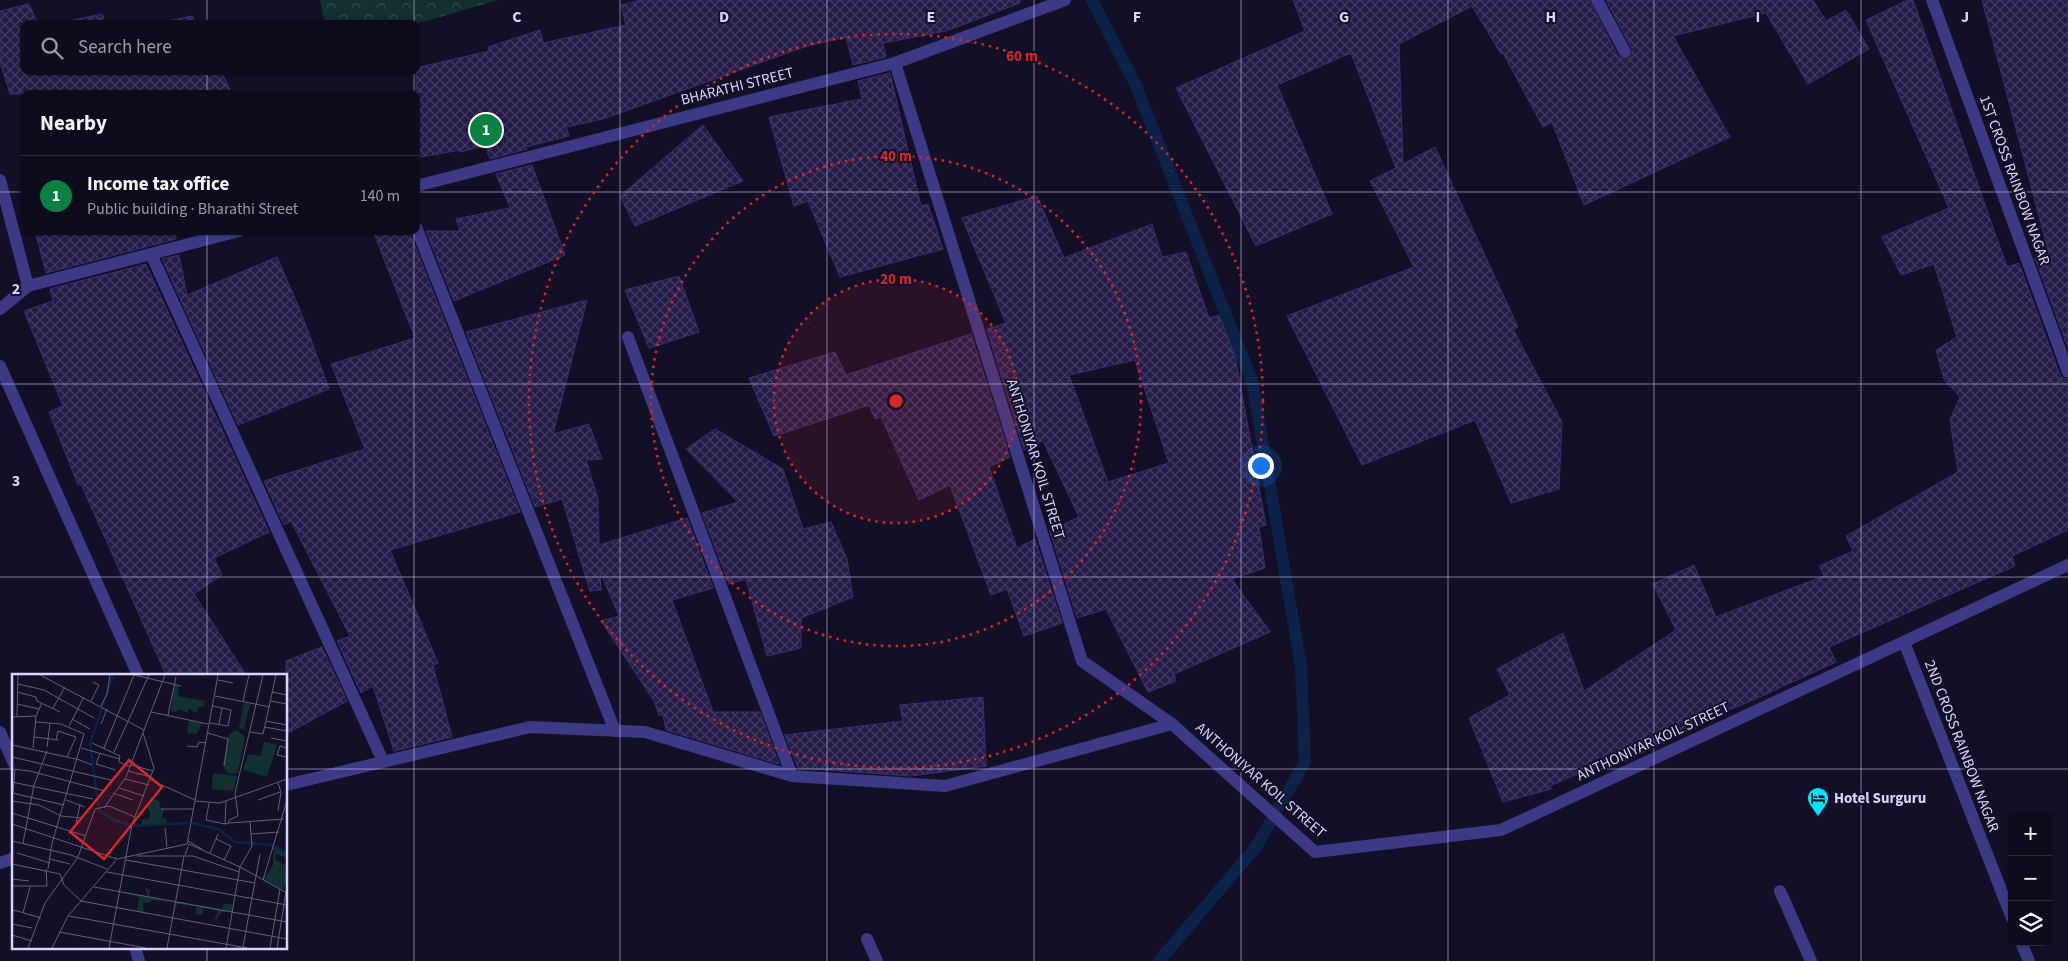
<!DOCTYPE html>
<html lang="en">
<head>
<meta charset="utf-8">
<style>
	body { margin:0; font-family:"Source Sans 3",sans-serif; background:#1c1929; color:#f1f3f6 }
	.controls { position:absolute; right:15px; bottom:15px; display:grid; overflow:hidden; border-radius:10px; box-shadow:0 1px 4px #0004 }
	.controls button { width:45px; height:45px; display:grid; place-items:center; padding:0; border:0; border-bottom:1px solid #2e2b3b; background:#0e0b1c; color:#f1f3f6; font:25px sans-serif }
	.you { position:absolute; left:1260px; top:465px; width:18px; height:18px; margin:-12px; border:4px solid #fff; border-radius:50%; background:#1a73e8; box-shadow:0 0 0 8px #1a73e833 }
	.badge { display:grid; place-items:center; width:32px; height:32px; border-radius:50%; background:#0b8043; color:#fff; font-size:16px; font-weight:700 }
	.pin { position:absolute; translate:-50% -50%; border:2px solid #fff; box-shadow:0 1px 5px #0006 }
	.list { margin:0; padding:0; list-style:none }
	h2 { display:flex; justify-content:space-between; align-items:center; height:65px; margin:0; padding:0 20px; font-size:21px }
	h2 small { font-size:16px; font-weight:400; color:#9b9ba3 }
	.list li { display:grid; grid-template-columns:32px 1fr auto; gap:15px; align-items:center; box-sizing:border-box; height:80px; padding:0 20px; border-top:1px solid #2e2b3b }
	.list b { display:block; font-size:19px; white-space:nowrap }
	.list p { margin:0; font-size:16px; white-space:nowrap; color:#9b9ba3 }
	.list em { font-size:16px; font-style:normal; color:#9b9ba3 }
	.icon { flex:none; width:28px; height:28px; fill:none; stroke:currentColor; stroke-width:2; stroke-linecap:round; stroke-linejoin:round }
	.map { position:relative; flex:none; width:2068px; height:961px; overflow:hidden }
	.search { position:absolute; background:#0e0b1c; box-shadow:0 1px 4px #0004; left:20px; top:20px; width:400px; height:55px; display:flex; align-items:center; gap:12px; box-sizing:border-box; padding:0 18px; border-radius:10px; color:#9b9ba3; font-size:19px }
	.panel { position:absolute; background:#0e0b1c; box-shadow:0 1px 4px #0004; left:20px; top:90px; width:400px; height:145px; border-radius:10px }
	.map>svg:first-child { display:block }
</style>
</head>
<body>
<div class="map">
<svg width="2068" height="961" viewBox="0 0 2068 961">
	<defs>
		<pattern id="forest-crowns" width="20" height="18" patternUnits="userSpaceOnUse" patternTransform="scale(1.25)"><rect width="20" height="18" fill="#12302f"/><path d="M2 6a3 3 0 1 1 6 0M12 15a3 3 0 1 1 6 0" fill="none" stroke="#344d4e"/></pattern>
		<pattern id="building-cross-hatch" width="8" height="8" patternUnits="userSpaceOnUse" patternTransform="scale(1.25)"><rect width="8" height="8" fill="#241b47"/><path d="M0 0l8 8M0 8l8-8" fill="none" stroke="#433b63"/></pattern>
	</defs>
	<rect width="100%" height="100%" fill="#130f26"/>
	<path fill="url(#forest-crowns)" d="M 320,0 L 498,0 L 416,24 L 325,24 Z"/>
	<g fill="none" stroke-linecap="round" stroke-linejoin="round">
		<path stroke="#0c2248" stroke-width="12" d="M 1092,0 L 1136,86 L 1252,381 L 1301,666 L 1305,762 L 1256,847 L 1159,961"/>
	</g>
	<path fill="url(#building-cross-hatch)" stroke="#3b2d73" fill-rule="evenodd" d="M 641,0 L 1020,0 L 1020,3 L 946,31 L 883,43 L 886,57 L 853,65 L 846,37 L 807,46 L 603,119 L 566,127 L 569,136 L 526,147 L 527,149 L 490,159 L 485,146 L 460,152 L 460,150 L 416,158 L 416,68 L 489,51 L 488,47 L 540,30 L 543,43 L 626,25 L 621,5 Z
		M 1293,0 L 1589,0 L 1618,56 L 1625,60 L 1632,56 L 1632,49 L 1606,0 L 1813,0 L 1826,21 L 1846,10 L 1869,49 L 1808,84 L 1766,13 L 1673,36 L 1730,137 L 1584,205 L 1552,122 L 1543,127 L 1503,53 L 1501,54 L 1472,6 L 1399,44 L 1403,164 L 1435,147 L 1518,327 L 1513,329 L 1562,422 L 1559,489 L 1511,503 L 1475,420 L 1362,465 L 1287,316 L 1414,267 L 1370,181 L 1396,168 L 1351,53 L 1277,85 L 1332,214 L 1256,246 L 1176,88 L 1305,31 Z
		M 1908,0 L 1913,0 L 2007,267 L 2019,263 L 2060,375 L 2063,378 L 2068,380 L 2068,530 L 2012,556 L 2015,566 L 1829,647 L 1836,662 L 1753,700 L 1710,718 L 1711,720 L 1625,761 L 1622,754 L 1550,786 L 1551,789 L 1503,802 L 1469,718 L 1510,695 L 1497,669 L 1563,633 L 1584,691 L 1676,630 L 1653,584 L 1694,565 L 1716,617 L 1824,576 L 1819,566 L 1853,551 L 1846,536 L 1958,472 L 1950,420 L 1960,397 L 1944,379 L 1936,350 L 1957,337 L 1934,264 L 1901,275 L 1882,237 L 1949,208 L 1866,20 Z
		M 1982,0 L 2068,0 L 2068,348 L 2035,258 L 2049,254 Z
		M 29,4 L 38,24 L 24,24 L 24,71 L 221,71 L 232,94 L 10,94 L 0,62 L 0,11 Z
		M 102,14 L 106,24 L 54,24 Z
		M 192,16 L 197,24 L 153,24 Z
		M 890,73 L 921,206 L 928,204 L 943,249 L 840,277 L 808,201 L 794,206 L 769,117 L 862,99 L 858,81 Z
		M 703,125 L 743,181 L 635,226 L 620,196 Z
		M 532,165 L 565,255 L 454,301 L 426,231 L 460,231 L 456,219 L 510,208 L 496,174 Z
		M 1037,196 L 1064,258 L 1152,224 L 1162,257 L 1186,252 L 1209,318 L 1219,315 L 1235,356 L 1266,525 L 1259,527 L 1265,568 L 1232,579 L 1270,632 L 1174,674 L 1176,681 L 1148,692 L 1106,609 L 1077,618 L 1050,531 L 1079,517 L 1043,441 L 1024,450 L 987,329 L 1006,323 L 962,218 ZM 1135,360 L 1169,463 L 1108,482 L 1069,375 Z
		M 35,231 L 174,231 L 176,239 L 46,273 Z
		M 373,231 L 409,231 L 520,512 L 390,550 L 438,663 L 433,665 L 452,737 L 394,751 L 373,686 L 361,693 L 337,641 L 350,636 L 291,521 L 284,525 L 264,481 L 365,449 L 331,364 L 415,338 Z
		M 179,255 L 187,295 L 277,257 L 302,315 L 329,389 L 238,425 L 162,259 Z
		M 146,264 L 269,532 L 214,558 L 222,575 L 194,594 L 246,675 L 166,675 L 81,484 L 78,485 L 49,412 L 63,406 L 24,311 L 53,301 L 50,289 Z
		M 679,276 L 699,332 L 649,348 L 625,290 Z
		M 587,300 L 553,434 L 589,424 L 602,459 L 586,460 L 598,499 L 599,545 L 687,518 L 713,588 L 672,600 L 713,712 L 760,712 L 779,764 L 666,730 L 663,715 L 659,715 L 654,701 L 601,621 L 619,616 L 600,571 L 601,590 L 590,591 L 562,499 L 535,507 L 466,332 Z
		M 971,334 L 1010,457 L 989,467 L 1017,548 L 1035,539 L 1062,623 L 1024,636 L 1007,589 L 991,595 L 950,485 L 919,500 L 881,417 L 875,419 L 869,405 L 774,436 L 749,378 L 835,352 L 846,375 Z
		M 715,429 L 783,469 L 803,529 L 831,522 L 847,559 L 853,597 L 801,618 L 801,648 L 767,656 L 746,579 L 729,584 L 702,513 L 738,502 L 686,449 Z
		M 322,647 L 347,701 L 286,734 L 286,661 Z
		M 983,697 L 986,766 L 911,776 L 798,768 L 785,735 L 903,721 L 900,705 Z"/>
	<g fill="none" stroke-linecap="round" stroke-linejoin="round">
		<path stroke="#3d3a85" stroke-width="12" d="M 1597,0 L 1625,52
			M 1932,0 L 2068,372
			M 895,63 L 1082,661 L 1172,724 L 1315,852 L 1501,830 L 2068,565
			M 0,180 L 28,286
			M 416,186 L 895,63 L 1065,0
			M 416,227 L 615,731
			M 151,254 L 383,761
			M 0,309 L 28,286 L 239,231
			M 628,337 L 792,776
			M 0,366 L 138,675
			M 1904,642 L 2012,918
			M 0,732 L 14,764
			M 286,785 L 530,727 L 645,732 L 792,776 L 945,786 L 1172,724
			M 0,863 L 14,858
			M 1780,891 L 1811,961
			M 867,939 L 877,961
			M 2021,942 L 2029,961
			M 135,947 L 139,961"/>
	</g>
	<path fill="none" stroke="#d9d4ff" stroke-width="1" stroke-opacity="0.55" d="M 207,0 L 207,24M 414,0 L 414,24M 620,0 L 620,961M 827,0 L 827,961M 1034,0 L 1034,961M 1241,0 L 1241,961M 1448,0 L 1448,961M 1654,0 L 1654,961M 1861,0 L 1861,961M 207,71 L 207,94M 414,71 L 414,94M 0,192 L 24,192M 416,192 L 2068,192M 207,231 L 207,675M 414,231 L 414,961M 0,384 L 2068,384M 0,577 L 2068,577M 0,769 L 14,769M 286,769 L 2068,769M 207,947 L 207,961"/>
	<circle cx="896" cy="401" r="122" fill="#d62828" fill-opacity=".12"/>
	<g fill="none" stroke="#d62828" stroke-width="2.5" stroke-dasharray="2.5 5">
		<circle cx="896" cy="401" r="122"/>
		<circle cx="896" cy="401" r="245"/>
		<circle cx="896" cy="401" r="367"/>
	</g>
	<defs>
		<g id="hotel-pin" transform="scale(1.125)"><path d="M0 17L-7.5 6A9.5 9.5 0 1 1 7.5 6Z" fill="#00e5ff" stroke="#130f26"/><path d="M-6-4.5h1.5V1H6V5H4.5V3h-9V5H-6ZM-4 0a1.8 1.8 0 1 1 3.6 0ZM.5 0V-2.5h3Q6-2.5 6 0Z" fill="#111"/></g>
	</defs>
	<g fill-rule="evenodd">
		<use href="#hotel-pin" x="1818" y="798"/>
	</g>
	<g text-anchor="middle" stroke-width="4" stroke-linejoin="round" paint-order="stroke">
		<g font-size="15" fill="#d9d4ff" stroke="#130f26">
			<text transform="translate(737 86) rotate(-14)" y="5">BHARATHI STREET</text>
			<text transform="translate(2015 180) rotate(70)" y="5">1ST CROSS RAINBOW NAGAR</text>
			<text transform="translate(1036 459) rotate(73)" y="5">ANTHONIYAR KOIL STREET</text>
			<text transform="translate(1653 741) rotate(-25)" y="5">ANTHONIYAR KOIL STREET</text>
			<text transform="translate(1962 746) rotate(69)" y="5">2ND CROSS RAINBOW NAGAR</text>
			<text transform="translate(1261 780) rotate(41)" y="5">ANTHONIYAR KOIL STREET</text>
		</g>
		<g font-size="15" font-weight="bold" fill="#d9d4ff" stroke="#130f26" text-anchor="start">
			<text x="1834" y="803">Hotel Surguru</text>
		</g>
	</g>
	<g transform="translate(12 674)">
		<rect width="275" height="275" fill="#130f26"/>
		<path d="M 162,11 L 167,12 L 166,22 L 193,27 L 192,33 L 187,33 L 184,39 L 176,34 L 176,39 L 166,35 L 164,38 L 159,37 ZM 177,47 L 190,49 L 185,60 L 175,59 ZM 201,99 L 225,102 L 221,117 L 200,115 ZM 139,123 L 148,128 L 147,133 L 152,135 L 150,144 L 155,145 L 154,151 L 129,151 L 130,145 L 137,145 L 138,137 L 135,134 ZM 262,172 L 275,180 L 275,184 L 264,180 L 263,185 L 273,191 L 275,189 L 275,206 L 271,216 L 252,205 L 261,191 ZM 133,213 L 138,216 L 137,223 L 161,229 L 140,226 L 137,229 L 131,229 L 132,239 L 125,237 L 127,223 L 108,219 L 135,222 ZM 164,228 L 210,235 L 212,230 L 221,230 L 220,238 L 210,238 L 205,245 L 202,245 L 206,237 L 192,234 L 190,241 L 183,240 L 185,233 L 177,231 L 173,231 L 172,235 L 171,230 L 165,230 L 163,235 Z" fill="#12302f"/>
		<path d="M 232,29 L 238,30 L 232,56 L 227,54 ZM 225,56 L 233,63 L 227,93 L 225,99 L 218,100 L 213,96 L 211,90 L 217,60 ZM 252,68 L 265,71 L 255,103 L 231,96 L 236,80 L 249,82 Z" fill="#12302f"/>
		<path fill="none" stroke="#0c2248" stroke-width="2.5" d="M 101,1 L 78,69 L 87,137 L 102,146 L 122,152 L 176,149M 180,149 L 206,155 L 223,168 L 260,171 L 275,179"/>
		<path fill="none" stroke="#625e7d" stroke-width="1" d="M 28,1 L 132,56M 122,1 L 169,12M 206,6 L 221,9M 6,10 L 32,16 L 82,44M 5,18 L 24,23 L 25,27 L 48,38M 260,18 L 275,21M 203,22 L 258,33M 79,27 L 87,11 L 81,8M 231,27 L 237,1M 259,27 L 275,30M 5,30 L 27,35M 89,32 L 95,20 L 98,1M 41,34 L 53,13M 139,38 L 196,50M 156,41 L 164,3M 5,42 L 6,1M 0,43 L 24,42M 60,45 L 78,55M 254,47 L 275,51M 24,48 L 49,50 L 72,60 L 40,169 L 36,195M 198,49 L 216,52 L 219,36 L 201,32M 89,50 L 95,35M 207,50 L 210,34M 57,52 L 72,23M 252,53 L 275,57M 238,58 L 251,60 L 264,1M 196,59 L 216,65 L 212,92M 22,63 L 47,66M 259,64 L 275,67M 44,66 L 46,57 L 64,63 L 55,83M 80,69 L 108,82 L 107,88 L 118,93M 0,71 L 64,85M 175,72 L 185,73 L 187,68 L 194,69M 35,73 L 38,49M 21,74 L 24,42 L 30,29M 69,74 L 108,85M 92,74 L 122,1M 275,74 L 268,72 L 265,81 L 275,83M 102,78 L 137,1M 88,79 L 84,90 L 104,96M 0,83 L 99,106M 65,85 L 80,91M 119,91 L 141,97M 0,95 L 18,97 L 93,117M 116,97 L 139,103M 113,105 L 137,111M 139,106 L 183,126M 0,108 L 81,125M 107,114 L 132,122M 0,119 L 52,131M 1,119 L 3,96M 101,119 L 121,126M 54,126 L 73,133M 246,126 L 268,118M 0,127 L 27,131 L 49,142 L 70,144M 183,127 L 208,129 L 275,105M 214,127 L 213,150 L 217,149M 197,129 L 194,146 L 213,150M 92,134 L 114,103 L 153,1M 149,135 L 181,135M 266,137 L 269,118 L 266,109M 0,139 L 74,162M 64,149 L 68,131M 217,149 L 217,146 L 226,142 L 223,119 L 251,1M 217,149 L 272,145M 0,150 L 105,185M 153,154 L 155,173M 239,160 L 267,158M 204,165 L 219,172 L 212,186M 0,167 L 59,181 L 95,195M 176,167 L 190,175M 11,169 L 22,111 L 35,77M 5,179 L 38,189M 198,179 L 206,160M 173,181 L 177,170 L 228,193 L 275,219M 125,182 L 181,182 L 227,198M 38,185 L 58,190M 114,186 L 243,209M 0,190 L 48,200 L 52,211 L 69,227 L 275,265M 95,198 L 275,231M 0,205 L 17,207M 251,206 L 275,126M 0,212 L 35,212 L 34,195M 82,213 L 275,248M 11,239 L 18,213M 0,241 L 2,236 L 29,244M 57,242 L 235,274M 0,250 L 20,254M 47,258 L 134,274M 0,261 L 20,267M 231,273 L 248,180M 16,274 L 33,229 L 66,183 L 83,135 L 97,132 L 123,143M 40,274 L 56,242 L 105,185 L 175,170 L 206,1M 97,274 L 120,150 L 142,94 L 131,59M 155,274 L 172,182M 214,274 L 228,193 L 240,172 L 238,147M 258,274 L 268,215M 265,274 L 274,218"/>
		<path fill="#d62828" fill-opacity="0.15" stroke="#d62828" stroke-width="2.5" d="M 117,86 L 150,113 L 92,185 L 58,158 Z"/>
		<rect width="275" height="275" fill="none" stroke="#d9d4ff" stroke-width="2.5"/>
	</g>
	<g font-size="16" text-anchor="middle" font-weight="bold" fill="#d9d4ff" stroke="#130f26" stroke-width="4" stroke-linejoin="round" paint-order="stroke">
		<text x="517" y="22">C</text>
		<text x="724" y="22">D</text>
		<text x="931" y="22">E</text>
		<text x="1137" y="22">F</text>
		<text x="1344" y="22">G</text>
		<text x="1551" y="22">H</text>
		<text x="1758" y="22">I</text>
		<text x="1965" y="22">J</text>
		<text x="16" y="294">2</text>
		<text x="16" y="486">3</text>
	</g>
	<circle cx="896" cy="401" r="8" fill="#d62828" stroke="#130f26" stroke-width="2.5"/>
	<g font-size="15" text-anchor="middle" font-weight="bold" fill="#d62828" stroke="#130f26" stroke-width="4" stroke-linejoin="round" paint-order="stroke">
		<text x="1022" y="61">60 m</text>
		<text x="896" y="161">40 m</text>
		<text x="896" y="284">20 m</text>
	</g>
</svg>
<div class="controls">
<button>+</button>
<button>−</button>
<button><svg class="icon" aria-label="layers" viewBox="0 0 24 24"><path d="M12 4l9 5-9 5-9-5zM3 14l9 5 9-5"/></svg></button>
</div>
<div class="you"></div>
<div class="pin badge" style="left:486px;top:130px">1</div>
<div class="search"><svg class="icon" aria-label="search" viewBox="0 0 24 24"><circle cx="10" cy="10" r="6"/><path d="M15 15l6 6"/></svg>Search here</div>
<section class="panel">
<h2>Nearby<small></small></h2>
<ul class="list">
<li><span class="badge">1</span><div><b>Income tax office</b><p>Public building · Bharathi Street</p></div><em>140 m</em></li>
</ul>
</section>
</div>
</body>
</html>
